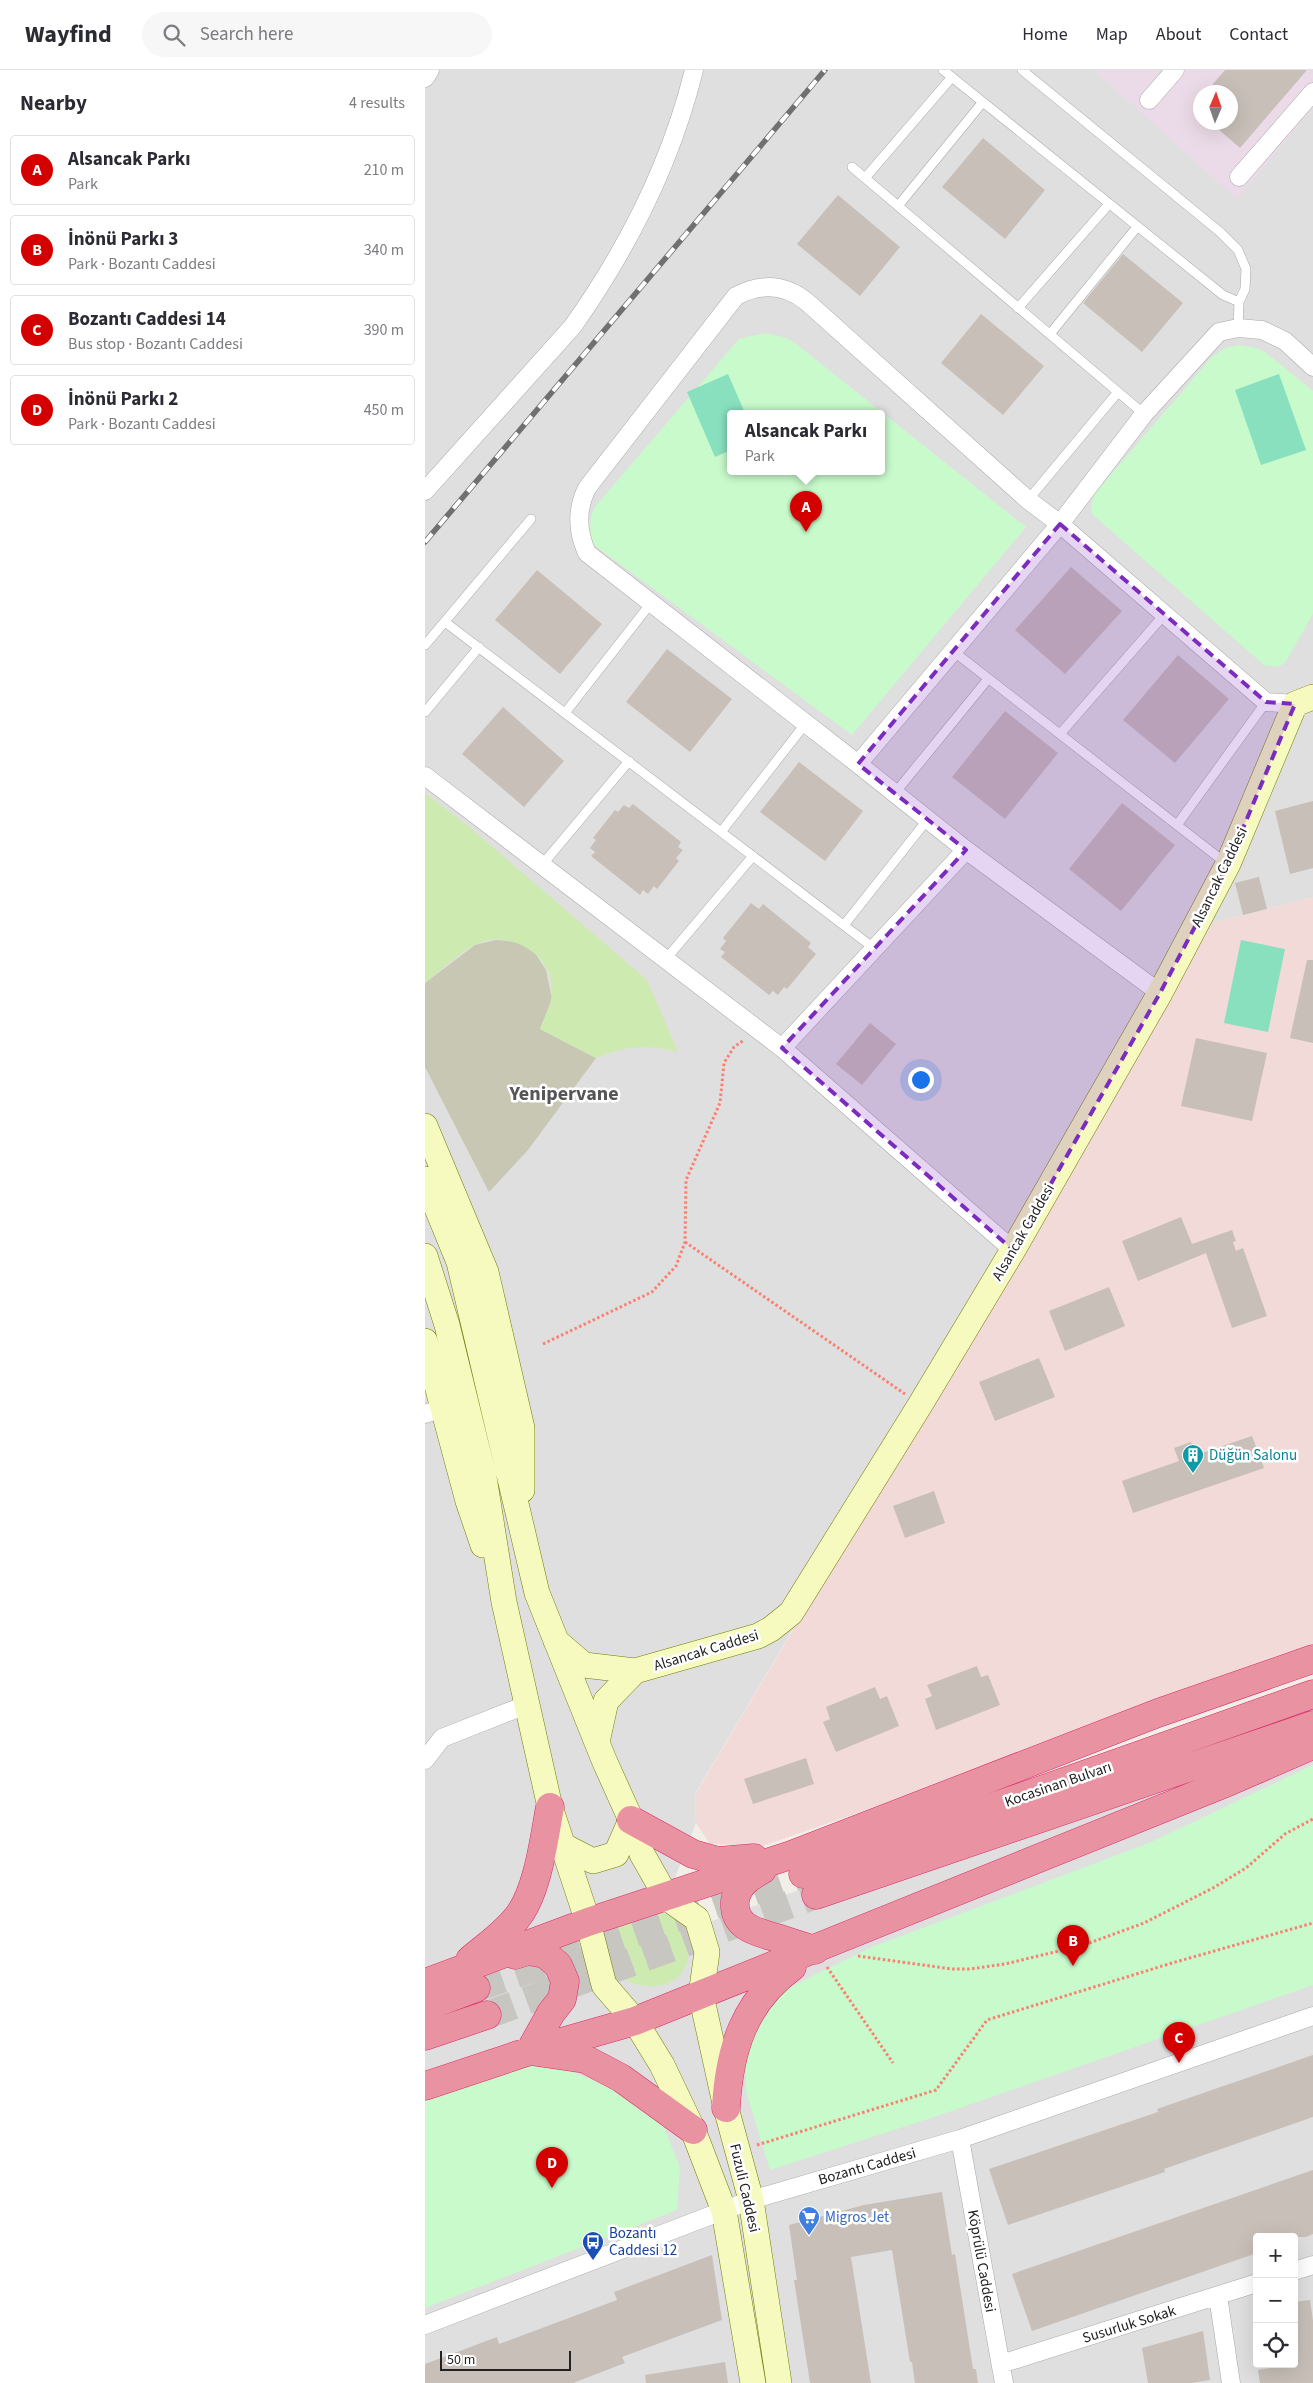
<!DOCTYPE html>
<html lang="en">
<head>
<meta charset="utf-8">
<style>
	body { margin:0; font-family:"Source Sans 3",sans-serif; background:#f7f7f7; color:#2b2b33 }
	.controls { position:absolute; right:15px; bottom:15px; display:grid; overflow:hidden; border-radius:5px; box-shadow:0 5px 20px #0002 }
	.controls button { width:45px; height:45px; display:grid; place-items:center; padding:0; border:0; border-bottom:1px solid #e1e1e2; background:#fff; color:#2b2b33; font:25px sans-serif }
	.compass { position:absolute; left:768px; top:15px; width:45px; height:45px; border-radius:50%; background:#fff; box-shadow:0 5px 20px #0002; rotate:2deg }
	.scale { position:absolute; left:15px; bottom:12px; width:131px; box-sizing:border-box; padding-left:5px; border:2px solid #222; border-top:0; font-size:14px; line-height:18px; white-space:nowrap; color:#222; -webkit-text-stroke:4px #fff; paint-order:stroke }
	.you { position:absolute; left:495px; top:1009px; width:18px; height:18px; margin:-12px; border:4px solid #fff; border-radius:50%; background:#1a73e8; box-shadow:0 0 0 8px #1a73e833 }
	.badge { display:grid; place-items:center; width:32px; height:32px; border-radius:50%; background:#d40000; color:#fff; font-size:16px; font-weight:700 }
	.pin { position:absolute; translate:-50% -41px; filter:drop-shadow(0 1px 2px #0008) }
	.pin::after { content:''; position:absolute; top:26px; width:18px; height:15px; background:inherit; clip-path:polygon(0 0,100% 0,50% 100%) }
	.popup { position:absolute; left:302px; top:340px; width:158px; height:65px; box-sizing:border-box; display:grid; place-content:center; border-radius:5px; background:#fff; filter:drop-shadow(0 1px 4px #0005); font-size:16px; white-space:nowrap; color:#7c7c81 }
	.popup b { font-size:19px; color:#2b2b33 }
	.popup::after { content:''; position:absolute; left:50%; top:100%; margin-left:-10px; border:10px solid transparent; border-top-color:#fff }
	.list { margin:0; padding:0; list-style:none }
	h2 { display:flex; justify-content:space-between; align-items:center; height:65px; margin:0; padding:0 20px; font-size:21px }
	h2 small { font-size:16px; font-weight:400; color:#7c7c81 }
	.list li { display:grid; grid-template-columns:32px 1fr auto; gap:15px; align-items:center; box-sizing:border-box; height:70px; margin:0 10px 10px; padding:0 10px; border:1px solid #e1e1e2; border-radius:5px }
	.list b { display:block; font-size:19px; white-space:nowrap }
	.list p { margin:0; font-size:16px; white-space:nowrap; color:#7c7c81 }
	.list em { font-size:16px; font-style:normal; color:#7c7c81 }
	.icon { flex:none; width:28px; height:28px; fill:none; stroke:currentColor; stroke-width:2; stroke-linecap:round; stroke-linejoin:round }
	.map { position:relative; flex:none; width:888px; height:2313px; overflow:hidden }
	header { display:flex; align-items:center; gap:30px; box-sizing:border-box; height:70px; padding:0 25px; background:#fff; border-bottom:1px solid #e1e1e2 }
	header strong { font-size:24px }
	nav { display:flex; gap:28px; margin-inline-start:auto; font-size:18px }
	.search { width:350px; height:45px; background:#f7f7f7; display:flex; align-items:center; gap:12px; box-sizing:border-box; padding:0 18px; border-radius:28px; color:#7c7c81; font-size:19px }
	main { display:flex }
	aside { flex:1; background:#fff }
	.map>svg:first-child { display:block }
</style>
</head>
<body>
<header>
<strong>Wayfind</strong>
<div class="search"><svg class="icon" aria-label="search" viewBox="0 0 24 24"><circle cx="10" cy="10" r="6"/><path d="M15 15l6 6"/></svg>Search here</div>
<nav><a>Home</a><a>Map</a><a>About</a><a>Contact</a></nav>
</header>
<main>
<aside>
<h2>Nearby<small>4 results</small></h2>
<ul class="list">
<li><span class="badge">A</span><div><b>Alsancak Parkı</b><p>Park</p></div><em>210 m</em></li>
<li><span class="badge">B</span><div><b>İnönü Parkı 3</b><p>Park · Bozantı Caddesi</p></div><em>340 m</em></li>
<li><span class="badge">C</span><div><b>Bozantı Caddesi 14</b><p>Bus stop · Bozantı Caddesi</p></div><em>390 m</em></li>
<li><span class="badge">D</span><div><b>İnönü Parkı 2</b><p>Park · Bozantı Caddesi</p></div><em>450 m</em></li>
</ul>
</aside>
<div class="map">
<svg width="888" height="2313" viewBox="0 0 888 2313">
	<rect width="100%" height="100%" fill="#f2efe9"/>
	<path fill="#e0dfdf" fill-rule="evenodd" d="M 0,0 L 888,0 L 888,827 L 788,853 L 270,1724 L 271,1753 L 225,1873 L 888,1638 L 888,2313 L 0,2313 ZM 776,22 L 806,22 L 806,52 L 776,52 ZM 306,343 L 456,343 L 456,401 L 306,401 ZM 832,2167 L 869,2167 L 869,2294 L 832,2294 Z"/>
	<path fill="#f2dad9" d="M 888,827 L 888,1584 L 338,1776 L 285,1774 L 271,1753 L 270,1725 L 788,853 Z"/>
	<path fill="#ebdbe8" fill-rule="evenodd" d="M 669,0 L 888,0 L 888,38 L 812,129 ZM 776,22 L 806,22 L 806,52 L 776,52 Z"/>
	<path fill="#c7c7b4" d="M 71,870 L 92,872 L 102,877 L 110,883 L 121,900 L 127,929 L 115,959 L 171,988 L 103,1080 L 64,1122 L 0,997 L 0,913 L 50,875 Z"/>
	<path fill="#cdebb0" d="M 0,723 L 42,755 L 222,910 L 253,982 C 223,974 199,976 171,988 L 115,959 C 118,950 124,940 126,930 C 135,893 94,862 60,871 C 41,876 16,900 0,913 Z
		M 230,1840 C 246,1844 258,1853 262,1869 C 279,1940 154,1927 191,1857 Z"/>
	<path fill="#c8facc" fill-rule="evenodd" d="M 340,263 L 361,268 L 370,273 L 601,457 L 427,665 L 169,475 C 164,462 164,451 169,438 L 314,269 ZM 306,343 L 456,343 L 456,401 L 306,401 Z
		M 815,275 L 831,278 L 840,282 L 888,321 L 888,544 L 860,593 L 852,597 L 839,595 L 667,444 L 666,434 L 670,423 L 787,287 L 800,278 Z
		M 888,1695 L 888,1915 L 512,2046 L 345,2100 L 321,2021 L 321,1993 L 328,1961 L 355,1922 L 447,1877 L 724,1773 Z
		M 117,1991 L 187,2017 L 237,2053 L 255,2097 L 252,2140 L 0,2238 L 0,2022 Z"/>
	<path fill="#88e0be" d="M 303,304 L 320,343 L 306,343 L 306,380 L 290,387 L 262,322 Z
		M 854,304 L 881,380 L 836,395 L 810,320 Z
		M 816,870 L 860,879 L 843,962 L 799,953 Z"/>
	<path fill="#c7bfb8" d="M 800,0 L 882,0 L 815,78 L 785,52 L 806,52 L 806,22 L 781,22 Z
		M 558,68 L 620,120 L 580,169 L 517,117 Z
		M 413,125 L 475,177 L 435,226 L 372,174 Z
		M 698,184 L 758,233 L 717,282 L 658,233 Z
		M 556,244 L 619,296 L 578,345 L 516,293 Z
		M 646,497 L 697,541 L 640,604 L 590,560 Z
		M 112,500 L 177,554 L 135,604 L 70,550 Z
		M 242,579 L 307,629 L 265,682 L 201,632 Z
		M 753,585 L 804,629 L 750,693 L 698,650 Z
		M 78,637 L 139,691 L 99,737 L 37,684 Z
		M 580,641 L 633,683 L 580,749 L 527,707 Z
		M 374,692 L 438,741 L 400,791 L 335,742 Z
		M 888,731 L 888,798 L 865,804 L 850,741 Z
		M 697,733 L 750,775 L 696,841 L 644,799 Z
		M 208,734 L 256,772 L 253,777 L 258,780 L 251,788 L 254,791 L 232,819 L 229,816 L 223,824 L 218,820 L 215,825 L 166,786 L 170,782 L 165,778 L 171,770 L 168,768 L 190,740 L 193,742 L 199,735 L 204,738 Z
		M 834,807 L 842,839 L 818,845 L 810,813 Z
		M 326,833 L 334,839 L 338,834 L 386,873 L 383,877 L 391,884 L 362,919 L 359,917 L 353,925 L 348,921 L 344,925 L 296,887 L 300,882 L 295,879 L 301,871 L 298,868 Z
		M 882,890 L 888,890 L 888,973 L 865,968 Z
		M 445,953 L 471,974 L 437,1015 L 411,994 Z
		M 771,968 L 842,983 L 827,1051 L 756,1036 Z
		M 756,1147 L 767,1174 L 807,1160 L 811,1171 L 808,1172 L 811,1181 L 818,1178 L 842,1246 L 807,1258 L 781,1183 L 713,1211 L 697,1171 Z
		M 684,1217 L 700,1256 L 640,1281 L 624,1241 Z
		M 614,1288 L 630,1327 L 570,1351 L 554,1312 Z
		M 827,1366 L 839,1398 L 708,1443 L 697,1411 L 754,1391 L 749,1378 L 766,1372 L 771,1385 Z
		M 509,1421 L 520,1453 L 480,1468 L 468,1436 Z
		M 552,1596 L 556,1607 L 563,1605 L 575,1635 L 511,1660 L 500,1629 L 507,1626 L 502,1615 Z
		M 450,1617 L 455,1629 L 462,1626 L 474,1656 L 411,1682 L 398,1652 L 405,1649 L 401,1637 Z
		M 381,1688 L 389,1714 L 328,1734 L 319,1709 Z
		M 888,1985 L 888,2047 L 739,2099 L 740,2102 L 583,2155 L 564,2099 L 733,2042 L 732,2039 Z
		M 888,2100 L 888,2164 L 881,2167 L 832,2167 L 832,2183 L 607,2261 L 587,2204 Z
		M 517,2122 L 527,2185 L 530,2184 L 548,2299 L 551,2299 L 553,2313 L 490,2313 L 487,2292 L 485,2292 L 467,2180 L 426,2187 L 446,2313 L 385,2313 L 369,2210 L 372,2210 L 364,2155 L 439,2135 Z
		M 287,2185 L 297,2250 L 197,2287 L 200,2293 L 148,2313 L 0,2313 L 0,2294 L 72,2267 L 74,2274 L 192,2230 L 189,2222 Z
		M 885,2230 L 888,2251 L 888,2313 L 835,2313 L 833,2300 L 869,2294 L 869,2232 Z
		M 778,2261 L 785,2310 L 766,2313 L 723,2313 L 717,2278 Z
		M 300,2292 L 303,2313 L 221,2313 L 220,2305 Z"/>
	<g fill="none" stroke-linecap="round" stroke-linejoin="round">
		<path stroke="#c8c6c1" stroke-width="28" stroke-dasharray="28 14" stroke-linecap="butt" d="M 51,1918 L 378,1804
			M 62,1945 L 391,1825"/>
		<g stroke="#a9a9a9" stroke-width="10">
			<path id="lane" d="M 518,0 L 798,225 L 814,232
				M 597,0 L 795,162 L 813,180 L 821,199 L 820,219 L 814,232 L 813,258
				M 427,97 L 719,344
				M 440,108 L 527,7
				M 473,136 L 557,33
				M 593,238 L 684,134
				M 625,264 L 712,157
				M 603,430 L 693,322
				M 20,552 L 450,879
				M 0,575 L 106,449
				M 528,581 L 802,794
				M 0,642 L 54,577
				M 140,643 L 226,533
				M 635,664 L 739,545
				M 470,723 L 563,609
				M 752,755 L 841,632
				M 296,762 L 381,653
				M 117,795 L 204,691
				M 419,855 L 503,749
				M 241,889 L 328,786"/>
		</g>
		<g stroke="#a9a9a9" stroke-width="19">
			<path id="street" d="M 0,8 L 5,0
				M 724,30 L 750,0
				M 814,107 L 888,22
				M 0,421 L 148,256 C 203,178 246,93 269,0
				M 433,694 L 635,454 L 719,344 L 794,262 L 813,258 L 837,260 L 860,271 L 888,297
				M 0,706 L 357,978 L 588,1180
				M 735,923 L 541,780 L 433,694 L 162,483 C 152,461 151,440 162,418 L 311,226 C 336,213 360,214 382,232 L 603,430 L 635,454 L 841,632 L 870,634
				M 357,978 L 541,780
				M 0,1344 L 18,1338
				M 0,1690 L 17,1668 L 101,1635
				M 535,2069 L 579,2313
				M 869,2201 L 888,2195
				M 793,2226 L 806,2313
				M 0,2255 L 326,2130 L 535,2069 L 888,1946
				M 576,2294 L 832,2213"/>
		</g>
		<g stroke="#707d05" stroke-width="26">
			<path id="secondary" d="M 0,1056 L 61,1202 L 97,1358 L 97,1420
				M 0,1109 L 34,1192 L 112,1523 L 179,1690 L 206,1750 L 217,1784 L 242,1828 L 272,1849 L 282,1882 L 276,1925 L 301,2038 L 326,2130 L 354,2313
				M 0,1186 L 22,1255 L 59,1407 L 79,1532 L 125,1737 L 163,1852 L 179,1915 L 210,1951 L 237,1995 L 268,2060 L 299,2141 L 328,2313
				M 0,1271 L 43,1431 L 58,1475
				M 131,1571 L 159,1595 L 210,1601 L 333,1566 L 346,1559 L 366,1543 L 495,1335 L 588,1180 L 735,923 L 803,794 L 870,634 L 888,627
				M 172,1672 L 181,1631 L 210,1601
				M 139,1776 L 168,1791 L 191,1784 L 206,1750"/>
		</g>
		<g stroke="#dc2a67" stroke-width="29">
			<path id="highway" d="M 206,1750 L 268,1784 L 293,1791 L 329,1788
				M 337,1800 C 324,1807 312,1815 310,1831 C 308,1858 332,1862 352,1868 C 365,1872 377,1876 390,1880
				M 378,1804 L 888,1624
				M 391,1825 L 888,1655
				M 90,1885 L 103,1881 L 120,1884 L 133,1895 L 140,1911 L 137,1929 L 126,1943 L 105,1981 L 160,1989 L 196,2008 L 268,2060
				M 45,1890 C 61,1876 81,1863 94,1845 C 113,1819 119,1769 125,1737
				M 0,1913 L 163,1852 L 366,1785 L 733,1643 L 888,1589
				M 0,1937 L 51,1918
				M 0,1966 L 62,1945
				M 0,2016 L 105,1981 L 210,1951 L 803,1712 L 888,1675
				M 301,2038 C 304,1980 319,1932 367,1897"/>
		</g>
		<path stroke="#fa8072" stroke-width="3" stroke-dasharray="2.5 2.5" stroke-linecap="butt" d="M 260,1172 L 480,1324
			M 118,1274 L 227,1222 L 251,1196 L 260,1172 L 261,1110 L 295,1033 L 299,993 L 309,977 L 319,970
			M 433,1886 L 527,1899 L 545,1899 L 580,1894 L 659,1875 L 719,1853 L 788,1818 L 821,1798 L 860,1764 L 888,1749
			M 402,1897 L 468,1993
			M 332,2075 L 511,2020 L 562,1950 L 747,1893 L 888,1853"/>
		<use href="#lane" stroke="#fff" stroke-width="9"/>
		<use href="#street" stroke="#fff" stroke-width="18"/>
		<use href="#secondary" stroke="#f7fabf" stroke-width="25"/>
		<use href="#highway" stroke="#e892a2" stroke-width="28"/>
		<g stroke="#707070" stroke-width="5.5">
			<path id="rail" d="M 0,472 L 400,0"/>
		</g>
		<use href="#rail" stroke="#fff" stroke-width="4" stroke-dasharray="11" stroke-linecap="butt"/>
	</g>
	<path fill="#7b2cbf" fill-opacity="0.2" stroke="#7b2cbf" stroke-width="4" stroke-dasharray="10 6" stroke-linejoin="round" d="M 635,454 L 841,632 L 870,634 L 803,794 L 735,923 L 588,1180 L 357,978 L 541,780 L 433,694 Z"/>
	<defs>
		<g id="building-pin" transform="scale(1.125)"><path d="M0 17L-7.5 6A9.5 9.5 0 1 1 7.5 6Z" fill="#0f9aa8" stroke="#fff"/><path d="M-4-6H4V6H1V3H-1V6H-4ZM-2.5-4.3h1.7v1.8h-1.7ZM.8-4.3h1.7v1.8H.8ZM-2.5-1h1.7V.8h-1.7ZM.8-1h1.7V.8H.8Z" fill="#fff"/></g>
		<g id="supermarket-pin" transform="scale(1.125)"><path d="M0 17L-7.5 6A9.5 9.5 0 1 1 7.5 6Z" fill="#3f7fe0" stroke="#fff"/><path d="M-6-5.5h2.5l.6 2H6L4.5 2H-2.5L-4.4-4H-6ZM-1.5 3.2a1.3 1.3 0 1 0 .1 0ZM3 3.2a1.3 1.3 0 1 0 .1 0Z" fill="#fff"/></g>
		<g id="bus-pin" transform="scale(1.125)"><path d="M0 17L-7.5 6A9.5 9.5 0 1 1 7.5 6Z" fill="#1a4fb4" stroke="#fff"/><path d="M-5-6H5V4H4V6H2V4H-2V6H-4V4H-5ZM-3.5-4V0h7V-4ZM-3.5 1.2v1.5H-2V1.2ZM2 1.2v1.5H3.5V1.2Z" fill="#fff"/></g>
	</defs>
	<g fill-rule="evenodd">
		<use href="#building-pin" x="768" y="1385"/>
		<use href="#supermarket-pin" x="384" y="2147"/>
		<use href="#bus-pin" x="168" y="2172"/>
	</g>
	<g text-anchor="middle" stroke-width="5" stroke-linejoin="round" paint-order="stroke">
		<g font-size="15" fill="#222" stroke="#fff">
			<text transform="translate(794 807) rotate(-64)" y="5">Alsancak Caddesi</text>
			<text transform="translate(598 1162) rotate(-60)" y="5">Alsancak Caddesi</text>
			<text transform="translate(281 1580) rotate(-17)" y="5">Alsancak Caddesi</text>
			<text transform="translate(633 1714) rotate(-19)" y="5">Kocasinan Bulvarı</text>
			<text transform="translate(442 2096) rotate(-16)" y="5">Bozantı Caddesi</text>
			<text transform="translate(320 2118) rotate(77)" y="5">Fuzuli Caddesi</text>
			<text transform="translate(557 2191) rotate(80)" y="5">Köprülü Caddesi</text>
			<text transform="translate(704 2254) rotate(-17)" y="5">Susurluk Sokak</text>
		</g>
		<g font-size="15" fill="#0d838f" stroke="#fff" text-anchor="start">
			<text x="784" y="1390">Düğün Salonu</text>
		</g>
		<g font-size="15" fill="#366cbe" stroke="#fff" text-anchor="start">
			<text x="400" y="2152">Migros Jet</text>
		</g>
		<g font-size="15" fill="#164399" stroke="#fff" text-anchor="start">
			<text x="184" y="2168">Bozantı<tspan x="184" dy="17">Caddesi 12</tspan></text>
		</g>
		<g font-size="20" font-weight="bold" fill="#555" stroke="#fff">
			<text x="139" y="1030">Yenipervane</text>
		</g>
	</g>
</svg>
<div class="controls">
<button>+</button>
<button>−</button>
<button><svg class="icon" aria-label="locate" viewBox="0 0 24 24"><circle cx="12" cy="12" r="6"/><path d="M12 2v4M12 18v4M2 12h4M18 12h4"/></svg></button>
</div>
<svg class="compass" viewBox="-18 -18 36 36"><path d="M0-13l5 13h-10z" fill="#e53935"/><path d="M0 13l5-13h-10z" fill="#7c7c81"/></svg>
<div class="scale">50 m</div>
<div class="you"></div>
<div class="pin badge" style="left:381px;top:462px">A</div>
<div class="popup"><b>Alsancak Parkı</b>Park</div>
<div class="pin badge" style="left:648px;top:1896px">B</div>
<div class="pin badge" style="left:754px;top:1993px">C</div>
<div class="pin badge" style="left:127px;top:2118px">D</div>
</div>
</main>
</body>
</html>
